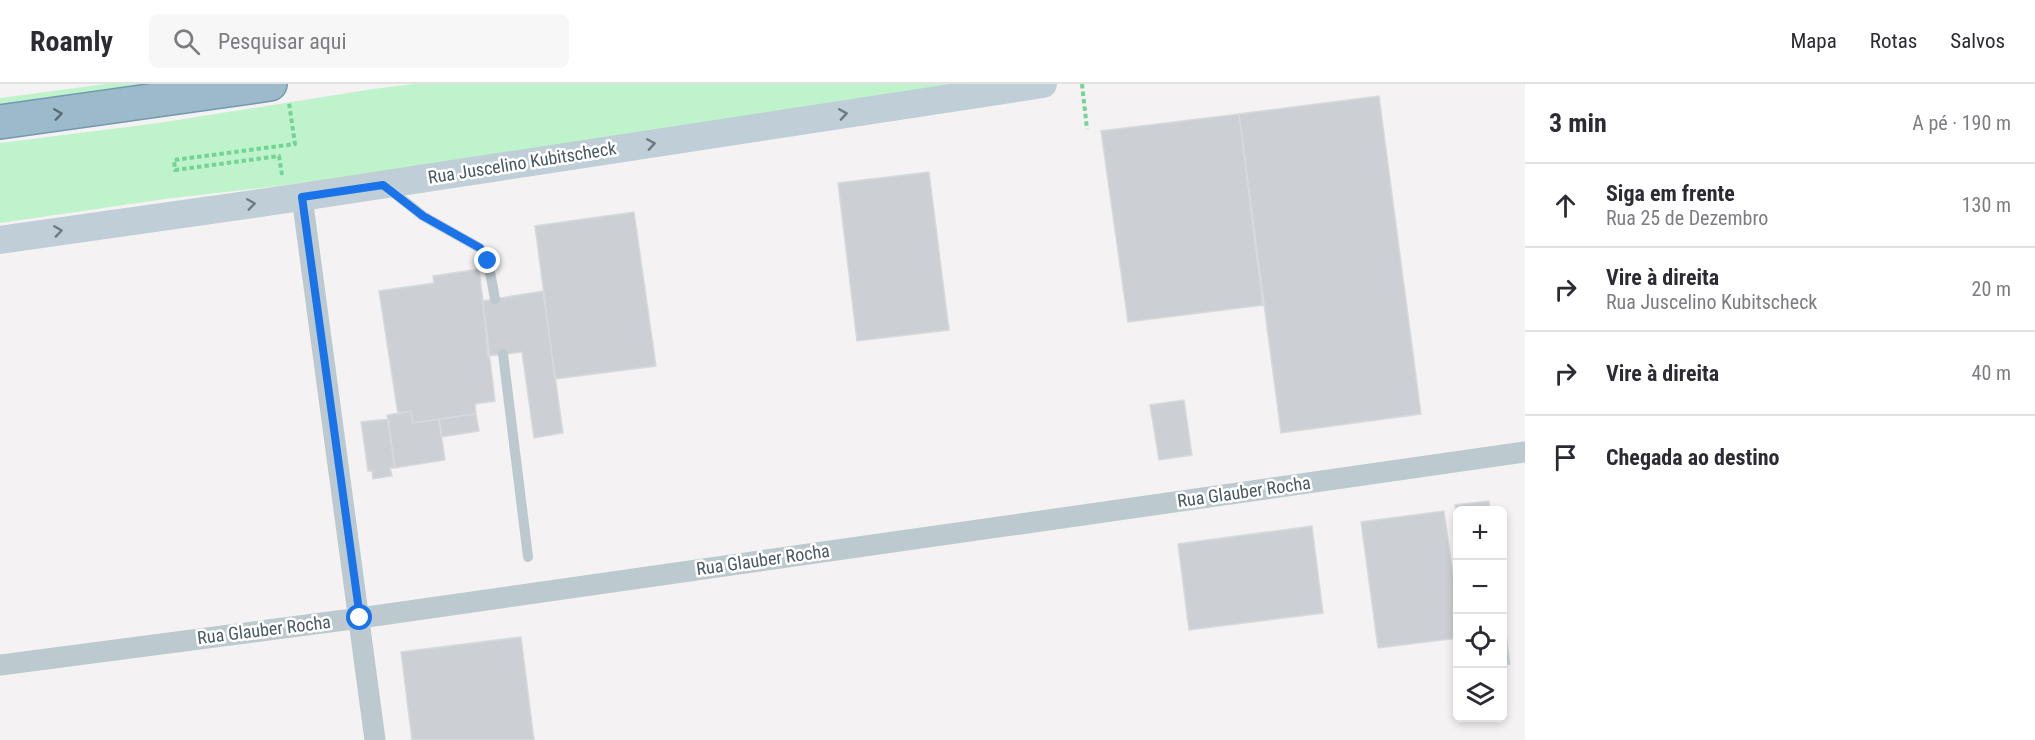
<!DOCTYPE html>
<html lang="pt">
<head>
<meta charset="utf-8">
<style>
	body { margin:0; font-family:"Roboto Condensed",sans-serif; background:#f7f7f7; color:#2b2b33 }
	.controls { position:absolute; right:18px; bottom:18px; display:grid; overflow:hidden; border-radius:9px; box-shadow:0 3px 9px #0003 }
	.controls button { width:54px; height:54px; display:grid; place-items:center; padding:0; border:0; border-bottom:2px solid #e1e1e2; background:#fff; color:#2b2b33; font:30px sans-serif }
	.stop { position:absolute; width:18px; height:18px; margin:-14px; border:4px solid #1a73e8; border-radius:50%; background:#fff }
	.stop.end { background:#1a73e8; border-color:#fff; box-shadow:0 2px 6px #0008 }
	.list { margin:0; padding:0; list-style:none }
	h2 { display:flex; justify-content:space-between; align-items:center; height:78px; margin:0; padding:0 24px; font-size:26px }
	h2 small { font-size:20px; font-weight:400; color:#7c7c81 }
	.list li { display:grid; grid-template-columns:39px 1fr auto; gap:18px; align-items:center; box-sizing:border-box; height:84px; padding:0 24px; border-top:2px solid #e1e1e2 }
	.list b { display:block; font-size:22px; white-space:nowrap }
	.list p { margin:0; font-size:20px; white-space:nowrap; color:#7c7c81 }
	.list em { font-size:20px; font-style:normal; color:#7c7c81 }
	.icon { flex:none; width:33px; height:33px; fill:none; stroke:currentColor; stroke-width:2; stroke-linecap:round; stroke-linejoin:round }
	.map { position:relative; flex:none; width:1525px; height:656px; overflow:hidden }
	header { display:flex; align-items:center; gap:36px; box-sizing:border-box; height:84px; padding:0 30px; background:#fff; border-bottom:2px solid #e1e1e2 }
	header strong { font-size:28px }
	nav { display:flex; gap:33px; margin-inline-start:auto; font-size:21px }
	.search { width:420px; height:54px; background:#f7f7f7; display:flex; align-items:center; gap:15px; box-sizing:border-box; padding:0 21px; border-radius:9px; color:#7c7c81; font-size:22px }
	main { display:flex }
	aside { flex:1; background:#fff }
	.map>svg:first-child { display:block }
</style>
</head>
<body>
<header>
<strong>Roamly</strong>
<div class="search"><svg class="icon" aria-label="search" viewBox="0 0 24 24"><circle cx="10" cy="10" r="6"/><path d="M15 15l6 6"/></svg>Pesquisar aqui</div>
<nav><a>Mapa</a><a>Rotas</a><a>Salvos</a></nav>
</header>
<main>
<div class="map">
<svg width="1525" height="656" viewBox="0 0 1525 656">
	<rect width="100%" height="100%" fill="#f4f2f2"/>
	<path fill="#bff3cb" d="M 106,0 L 208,0 L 0,27 L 0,14 Z
		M 414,0 L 1002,0 L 506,76 L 165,115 L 0,139 L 0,59 L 159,39 L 373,5 Z"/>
	<path fill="#ccd0d5" stroke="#d6d9de" stroke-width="1.5" d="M 1379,12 L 1421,330 L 1281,349 L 1239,30 Z
		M 1239,30 L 1263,221 L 1128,238 L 1101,47 Z
		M 929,88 L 949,246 L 857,257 L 838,99 Z
		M 634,128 L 656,282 L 555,295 L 535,142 Z
		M 479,185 L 495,317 L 475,320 L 476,330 L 413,339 L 411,327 L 398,330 L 379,207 L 434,199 L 433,192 Z
		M 543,207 L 563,349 L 534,354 L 522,268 L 488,272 L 483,217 Z
		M 1184,316 L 1192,371 L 1159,376 L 1150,321 Z
		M 411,327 L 413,339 L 439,335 L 445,376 L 395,384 L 387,331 Z
		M 476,330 L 479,347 L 442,353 L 439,335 Z
		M 388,335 L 395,384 L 390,384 L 392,392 L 373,395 L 372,387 L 368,387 L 361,338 Z
		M 1489,417 L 1490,426 L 1458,426 L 1458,440 L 1455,421 Z
		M 1444,427 L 1458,525 L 1458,554 L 1378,564 L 1361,438 Z
		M 1312,442 L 1323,529 L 1189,546 L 1178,460 Z
		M 1502,520 L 1510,580 L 1502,581 Z
		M 521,553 L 534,656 L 412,656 L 401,568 Z"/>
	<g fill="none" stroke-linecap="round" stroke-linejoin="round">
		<g stroke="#7299af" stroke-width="36">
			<path id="trunk" d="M 0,38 L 270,0"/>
		</g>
		<path stroke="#74d496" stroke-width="4" stroke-dasharray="4.5 3" stroke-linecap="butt" d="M 1082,0 L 1087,45
			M 282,91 L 279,72 L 175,86 L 174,76 L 295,60 L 289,19"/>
		<path stroke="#bcc9cf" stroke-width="10" d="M 388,104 L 423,132 L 480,164 L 488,177 L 495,215
			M 503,270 L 528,473"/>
		<path stroke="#bcc9cf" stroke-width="21" d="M 302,113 L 375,656
			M 0,581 L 360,534 L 1525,368"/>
		<path stroke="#bfced7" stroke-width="28" d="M 0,156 L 302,113 L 1043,0"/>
		<use href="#trunk" stroke="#9cbaca" stroke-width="33"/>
	</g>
	<defs><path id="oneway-chevron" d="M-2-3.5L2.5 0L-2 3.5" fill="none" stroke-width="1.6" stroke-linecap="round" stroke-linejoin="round" transform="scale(1.5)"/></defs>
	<use stroke="#596c76" href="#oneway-chevron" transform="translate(58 30) rotate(-8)"/>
	<g stroke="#6c7c84">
		<use href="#oneway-chevron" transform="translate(843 30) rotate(-9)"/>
		<use href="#oneway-chevron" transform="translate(651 60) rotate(-9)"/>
		<use href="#oneway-chevron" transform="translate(251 120) rotate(-8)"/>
		<use href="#oneway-chevron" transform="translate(58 147) rotate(-8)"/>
	</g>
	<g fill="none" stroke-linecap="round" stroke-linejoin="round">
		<path stroke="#1a73e8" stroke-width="8" d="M 360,534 L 302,113 L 383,101 L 423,132 L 480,164 L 488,177"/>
	</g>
	<g text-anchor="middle" stroke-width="5" stroke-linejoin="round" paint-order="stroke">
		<g font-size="18" fill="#485961" stroke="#fff">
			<text transform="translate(522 79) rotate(-9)" y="6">Rua Juscelino Kubitscheck</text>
			<text transform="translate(1244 408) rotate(-8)" y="6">Rua Glauber Rocha</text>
			<text transform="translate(763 476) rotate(-8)" y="6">Rua Glauber Rocha</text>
			<text transform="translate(264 546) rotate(-7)" y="6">Rua Glauber Rocha</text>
		</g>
	</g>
</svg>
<div class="controls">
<button>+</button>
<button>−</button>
<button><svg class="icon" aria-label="locate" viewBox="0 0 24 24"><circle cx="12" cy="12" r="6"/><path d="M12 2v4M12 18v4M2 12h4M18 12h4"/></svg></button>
<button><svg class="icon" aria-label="layers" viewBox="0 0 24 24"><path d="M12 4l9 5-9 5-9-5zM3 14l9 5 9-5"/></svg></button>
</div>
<div class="stop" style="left:360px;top:534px"></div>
<div class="stop end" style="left:488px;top:177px"></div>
</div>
<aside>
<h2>3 min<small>A pé · 190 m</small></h2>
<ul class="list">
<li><svg class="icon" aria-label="ahead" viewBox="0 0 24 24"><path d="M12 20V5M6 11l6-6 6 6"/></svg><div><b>Siga em frente</b><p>Rua 25 de Dezembro</p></div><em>130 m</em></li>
<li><svg class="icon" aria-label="right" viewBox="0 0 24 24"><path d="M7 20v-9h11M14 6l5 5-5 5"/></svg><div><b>Vire à direita</b><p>Rua Juscelino Kubitscheck</p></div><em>20 m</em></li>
<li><svg class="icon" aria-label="right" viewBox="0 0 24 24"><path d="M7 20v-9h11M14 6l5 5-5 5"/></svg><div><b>Vire à direita</b></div><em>40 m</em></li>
<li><svg class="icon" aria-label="arrive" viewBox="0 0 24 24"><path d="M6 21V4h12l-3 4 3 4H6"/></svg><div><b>Chegada ao destino</b></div></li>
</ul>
</aside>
</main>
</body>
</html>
